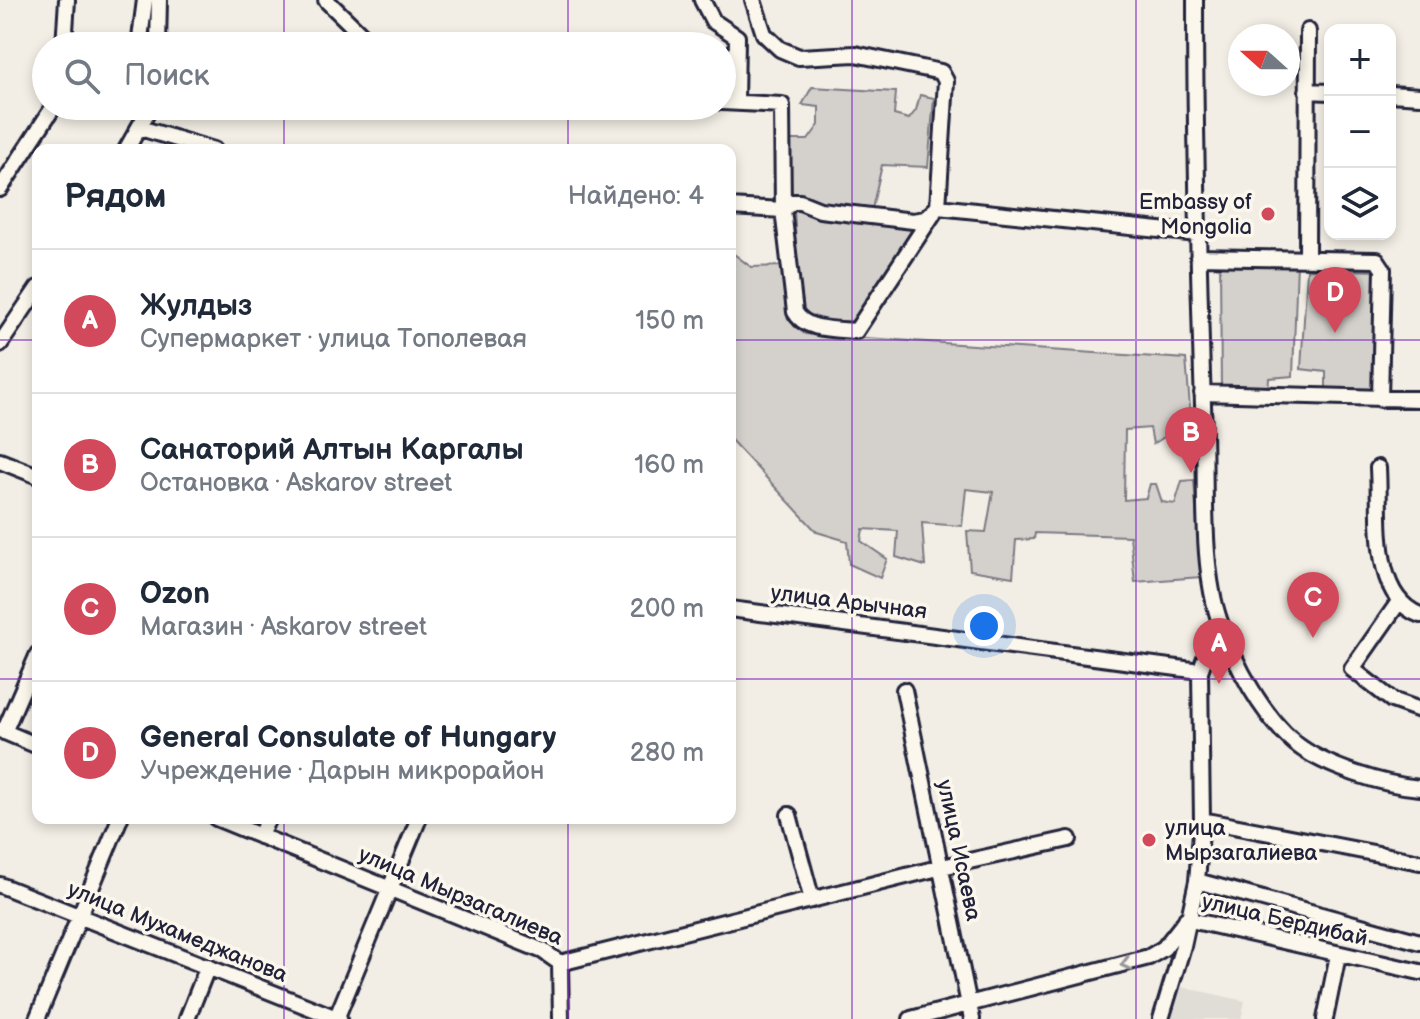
<!DOCTYPE html>
<html lang="ru">
<head>
<meta charset="utf-8">
<style>
	body { margin:0; font-family:"Balsamiq Sans",sans-serif; background:#f6f6f7; color:#1f2937 }
	.controls { position:absolute; right:24px; top:24px; display:grid; overflow:hidden; border-radius:16px; box-shadow:0 4px 12px #0003 }
	.controls button { width:72px; height:72px; display:grid; place-items:center; padding:0; border:0; border-bottom:2px solid #e0e1e3; background:#fff; color:#1f2937; font:40px sans-serif }
	.compass { position:absolute; left:1228px; top:24px; width:72px; height:72px; border-radius:50%; background:#fff; box-shadow:0 4px 12px #0003; rotate:291deg }
	.you { position:absolute; left:984px; top:626px; width:28px; height:28px; margin:-20px; border:6px solid #fff; border-radius:50%; background:#1a73e8; box-shadow:0 0 0 12px #1a73e833 }
	.badge { display:grid; place-items:center; width:52px; height:52px; border-radius:50%; background:#d1495b; color:#fff; font-size:26px; font-weight:700 }
	.pin { position:absolute; translate:-50% -66px; filter:drop-shadow(0 2px 4px #0008) }
	.pin::after { content:''; position:absolute; top:42px; width:28px; height:24px; background:inherit; clip-path:polygon(0 0,100% 0,50% 100%) }
	.list { margin:0; padding:0; list-style:none }
	h2 { display:flex; justify-content:space-between; align-items:center; height:104px; margin:0; padding:0 32px; font-size:34px }
	h2 small { font-size:26px; font-weight:400; color:#747a83 }
	.list li { display:grid; grid-template-columns:52px 1fr auto; gap:24px; align-items:center; box-sizing:border-box; height:144px; padding:0 32px; border-top:2px solid #e0e1e3 }
	.list b { display:block; font-size:30px; white-space:nowrap }
	.list p { margin:0; font-size:26px; white-space:nowrap; color:#747a83 }
	.list em { font-size:26px; font-style:normal; color:#747a83 }
	.icon { flex:none; width:44px; height:44px; fill:none; stroke:currentColor; stroke-width:2; stroke-linecap:round; stroke-linejoin:round }
	.map { position:relative; flex:none; width:1420px; height:1019px; overflow:hidden }
	.search { position:absolute; background:#fff; box-shadow:0 4px 12px #0003; left:32px; top:32px; width:704px; height:88px; display:flex; align-items:center; gap:20px; box-sizing:border-box; padding:0 28px; border-radius:44px; color:#747a83; font-size:30px }
	.panel { position:absolute; background:#fff; box-shadow:0 4px 12px #0003; left:32px; top:144px; width:704px; height:680px; border-radius:16px }
	.map>svg:first-child { display:block }
</style>
</head>
<body>
<div class="map">
<svg width="1420" height="1019" viewBox="0 0 1420 1019">
	<rect width="100%" height="100%" fill="#f2eee5"/>
	<filter id="ink" filterUnits="userSpaceOnUse"><feTurbulence type="fractalNoise" baseFrequency=".0125" numOctaves="2"/><feDisplacementMap in="SourceGraphic" scale="16" xChannelSelector="R" yChannelSelector="G"/><feConvolveMatrix kernelMatrix="1 2 1 2 8 2 1 2 1" color-interpolation-filters="sRGB"/></filter>
	<g filter="url(#ink)">
		<path fill="#e0dcd6" d="M 1177,986 L 1245,1001 L 1241,1019 L 1168,1019 Z"/>
		<path fill="#d4d1cc" stroke="#7b7a84" stroke-width="2" d="M 812,87 L 896,92 L 894,115 L 909,119 L 916,110 L 920,95 L 934,98 L 928,167 L 882,165 L 871,213 L 889,218 L 891,226 L 915,225 L 853,322 L 813,321 L 799,304 L 794,208 L 784,197 L 789,140 L 808,140 L 819,125 L 819,107 L 802,105 Z
			M 730,251 L 751,267 L 783,266 L 794,326 L 805,334 L 1186,359 L 1191,420 L 1153,444 L 1150,428 L 1125,430 L 1124,500 L 1146,498 L 1150,484 L 1156,484 L 1162,502 L 1175,504 L 1182,481 L 1194,480 L 1201,577 L 1135,582 L 1130,536 L 1035,533 L 1034,539 L 1016,540 L 1013,577 L 970,570 L 967,531 L 986,532 L 993,492 L 966,489 L 962,526 L 922,523 L 925,566 L 896,557 L 898,531 L 863,529 L 861,541 L 887,559 L 880,578 L 849,564 L 847,541 L 817,532 L 730,439 Z
			M 1220,260 L 1297,262 L 1293,376 L 1269,378 L 1268,392 L 1221,391 Z
			M 1307,269 L 1377,271 L 1374,390 L 1326,390 L 1326,372 L 1301,369 Z"/>
		<g fill="none" stroke-linecap="round" stroke-linejoin="round">
			<g stroke="#22223b" stroke-width="20">
				<path id="minor" d="M 326,0 L 373,46
					M 702,0 L 713,21 L 737,37 L 736,103
					M 1195,0 C 1195,145 1199,290 1204,435 C 1206,492 1201,569 1220,622 C 1235,664 1261,715 1296,744 C 1325,767 1384,785 1420,788
					M 64,46 L 67,0
					M 139,46 L 145,0
					M 158,46 L 159,0
					M 1307,91 L 1330,92
					M 1390,94 L 1420,96
					M 722,102 L 782,105 L 783,210 L 792,202 L 800,202 L 820,210 L 913,221 L 925,219 L 938,207 L 946,81 L 941,72 L 855,54 L 799,57 L 780,49 L 764,34 L 753,0
					M 130,106 L 134,106
					M 140,128 L 214,150
					M 126,150 L 151,106
					M 0,189 L 54,106
					M 730,207 L 783,210 L 795,312 C 805,331 836,329 856,331 L 933,214
					M 938,207 L 1198,234
					M 1198,257 L 1377,260 L 1383,269 L 1380,399
					M 1307,257 L 1308,31
					M 0,344 L 38,288
					M 1202,393 L 1420,399
					M 0,461 L 38,476
					M 1378,468 C 1381,514 1370,596 1420,615
					M 1398,603 L 1352,669 L 1392,700 L 1420,710
					M 730,609 L 1200,671
					M 904,690 L 972,1019
					M 0,730 L 38,746
					M 4,732 L 38,654
					M 789,815 L 812,900
					M 216,818 L 543,951 L 560,963 L 942,867 L 1069,839
					M 1202,820 L 1420,862
					M 260,836 L 268,818
					M 1197,881 L 1420,942
					M 0,885 L 339,1019
					M 1186,919 L 1420,972
					M 560,963 L 561,1019
					M 37,1019 L 120,818
					M 187,1019 L 208,966
					M 336,1019 L 419,818
					M 911,1019 L 1149,957 L 1164,948 L 1186,920
					M 1161,1019 L 1183,946 L 1197,881 L 1202,820 L 1200,671 L 1219,620
					M 1325,1019 L 1338,955"/>
			</g>
			<use href="#minor" stroke="#fbf7ec" stroke-width="14"/>
		</g>
		<defs><path id="oneway-chevron" d="M-2-3.5L2.5 0L-2 3.5" fill="none" stroke-width="1.6" stroke-linecap="round" stroke-linejoin="round" transform="scale(2)"/></defs>
		<use stroke="#99979c" href="#oneway-chevron" transform="translate(1126 964) rotate(165)"/>
	</g>
	<path fill="none" stroke="#7b2cbf" stroke-width="2" stroke-opacity="0.55" d="M 284,0 L 284,46M 568,0 L 568,46M 852,0 L 852,1019M 1136,0 L 1136,1019M 284,106 L 284,150M 568,106 L 568,150M 0,340 L 38,340M 730,340 L 1420,340M 0,679 L 38,679M 730,679 L 1420,679M 284,818 L 284,1019M 568,818 L 568,1019"/>
	<g fill="#d1495b" stroke="#fbf7ec" stroke-width="3">
		<circle cx="1268" cy="214" r="8"/>
		<circle cx="1149" cy="840" r="8"/>
	</g>
	<g text-anchor="middle" stroke-width="7" stroke-linejoin="round" paint-order="stroke">
		<g font-size="22" fill="#22223b" stroke="#fbf7ec" text-anchor="end">
			<text x="1252" y="209">Embassy of<tspan x="1252" dy="25">Mongolia</tspan></text>
			<text x="1165" y="835" text-anchor="start">улица<tspan x="1165" dy="25">Мырзагалиева</tspan></text>
		</g>
		<g font-size="22" fill="#22223b" stroke="#fbf7ec">
			<text transform="translate(849 601) rotate(7)" y="8">улица Арычная</text>
			<text transform="translate(960 850) rotate(78)" y="8">улица Исаева</text>
			<text transform="translate(461 895) rotate(23)" y="8">улица Мырзагалиева</text>
			<text transform="translate(1285 919) rotate(13)" y="8">улица Бердибай</text>
			<text transform="translate(178 931) rotate(22)" y="8">улица Мухамеджанова</text>
		</g>
	</g>
</svg>
<div class="controls">
<button>+</button>
<button>−</button>
<button><svg class="icon" aria-label="layers" viewBox="0 0 24 24"><path d="M12 4l9 5-9 5-9-5zM3 14l9 5 9-5"/></svg></button>
</div>
<svg class="compass" viewBox="-18 -18 36 36"><path d="M0-13l5 13h-10z" fill="#e53935"/><path d="M0 13l5-13h-10z" fill="#747a83"/></svg>
<div class="you"></div>
<div class="pin badge" style="left:1219px;top:684px">A</div>
<div class="pin badge" style="left:1191px;top:473px">B</div>
<div class="pin badge" style="left:1313px;top:638px">C</div>
<div class="pin badge" style="left:1335px;top:333px">D</div>
<div class="search"><svg class="icon" aria-label="search" viewBox="0 0 24 24"><circle cx="10" cy="10" r="6"/><path d="M15 15l6 6"/></svg>Поиск</div>
<section class="panel">
<h2>Рядом<small>Найдено: 4</small></h2>
<ul class="list">
<li><span class="badge">A</span><div><b>Жулдыз</b><p>Супермаркет · улица Тополевая</p></div><em>150 m</em></li>
<li><span class="badge">B</span><div><b>Санаторий Алтын Каргалы</b><p>Остановка · Askarov street</p></div><em>160 m</em></li>
<li><span class="badge">C</span><div><b>Ozon</b><p>Магазин · Askarov street</p></div><em>200 m</em></li>
<li><span class="badge">D</span><div><b>General Consulate of Hungary</b><p>Учреждение · Дарын микрорайон</p></div><em>280 m</em></li>
</ul>
</section>
</div>
</body>
</html>
